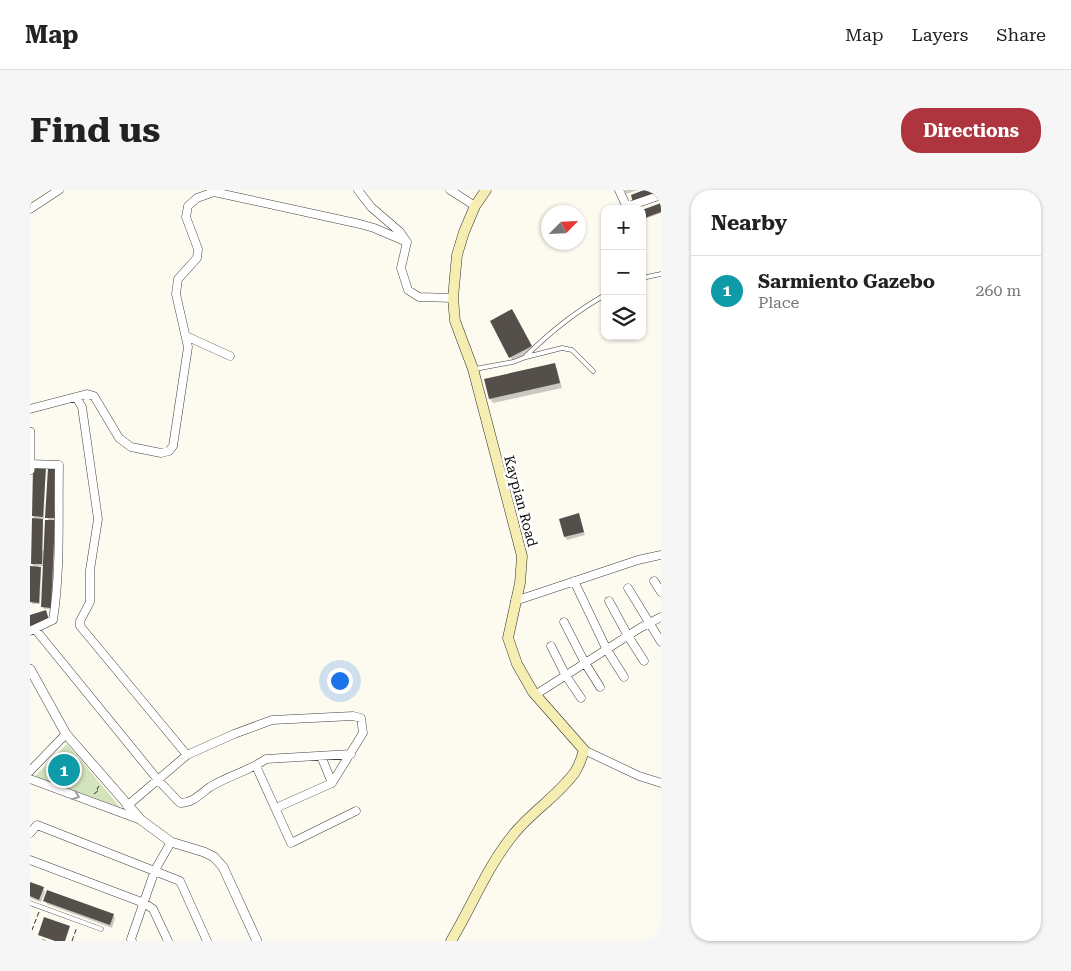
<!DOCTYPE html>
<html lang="en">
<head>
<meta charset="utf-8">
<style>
	body { margin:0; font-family:"Roboto Serif",serif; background:#f6f6f6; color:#222 }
	.controls { position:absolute; right:15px; top:15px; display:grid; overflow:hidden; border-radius:10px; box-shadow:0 1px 4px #0004 }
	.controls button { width:45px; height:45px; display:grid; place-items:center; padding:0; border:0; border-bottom:1px solid #e0e0e0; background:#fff; color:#222; font:25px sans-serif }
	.compass { position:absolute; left:511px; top:15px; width:45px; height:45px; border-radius:50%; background:#fff; box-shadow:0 1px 4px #0004; rotate:66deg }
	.you { position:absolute; left:309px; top:490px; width:18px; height:18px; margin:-12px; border:4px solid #fff; border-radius:50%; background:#1a73e8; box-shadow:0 0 0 8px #1a73e833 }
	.badge { display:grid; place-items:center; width:32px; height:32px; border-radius:50%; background:#ae353e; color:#fff; font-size:16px; font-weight:700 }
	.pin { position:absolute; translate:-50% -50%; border:2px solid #fff; box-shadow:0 1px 5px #0006 }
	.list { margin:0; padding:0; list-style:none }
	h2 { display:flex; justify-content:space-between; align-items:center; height:65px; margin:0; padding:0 20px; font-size:21px }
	h2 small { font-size:16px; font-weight:400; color:#767676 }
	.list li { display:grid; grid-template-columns:32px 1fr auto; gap:15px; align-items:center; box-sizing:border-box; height:70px; padding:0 20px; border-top:1px solid #e0e0e0 }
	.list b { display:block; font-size:19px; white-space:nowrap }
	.list p { margin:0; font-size:16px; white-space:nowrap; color:#767676 }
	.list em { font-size:16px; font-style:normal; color:#767676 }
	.icon { flex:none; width:28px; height:28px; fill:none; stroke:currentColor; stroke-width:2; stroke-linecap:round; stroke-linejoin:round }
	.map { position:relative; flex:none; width:631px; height:751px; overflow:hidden; border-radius:20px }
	header { display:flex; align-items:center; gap:30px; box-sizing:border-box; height:70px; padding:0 25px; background:#fff; border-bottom:1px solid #e0e0e0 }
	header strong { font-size:24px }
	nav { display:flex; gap:28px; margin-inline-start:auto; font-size:18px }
	.intro { display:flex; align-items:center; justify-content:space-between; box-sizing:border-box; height:120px; padding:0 30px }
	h1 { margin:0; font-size:35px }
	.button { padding:12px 22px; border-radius:20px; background:#ae353e; color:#fff; font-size:18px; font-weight:700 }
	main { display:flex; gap:30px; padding:0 30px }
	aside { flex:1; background:#fff; border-radius:20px; box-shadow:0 1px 4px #0004 }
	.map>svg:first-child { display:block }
</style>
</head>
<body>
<header>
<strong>Map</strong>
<nav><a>Map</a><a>Layers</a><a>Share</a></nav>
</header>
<div class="intro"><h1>Find us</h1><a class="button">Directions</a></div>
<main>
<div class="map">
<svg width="631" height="751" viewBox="0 0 631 751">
	<rect width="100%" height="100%" fill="#fdfaf0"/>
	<path fill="#d3e4bd" d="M 37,554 L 90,617 L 5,586 Z"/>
	<path fill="#0003" d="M 595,0 L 608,0 L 596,4 Z
		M 631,15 L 631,23 L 612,30 L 612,21 Z
		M 482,121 L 503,161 L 483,172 L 461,131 Z
		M 524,174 L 527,179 L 532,198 L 463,213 L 460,209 Z
		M 15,279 L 14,329 L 11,328 L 13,332 L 12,361 L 15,361 L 19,331 L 17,327 L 27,281 L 25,329 L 23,329 L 25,333 L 22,419 L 14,419 L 13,417 L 14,376 L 8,376 L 11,380 L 10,414 L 2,414 L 1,412 L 2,378 L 4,378 L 2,373 L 5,330 L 3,326 Z
		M 550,328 L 555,345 L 537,350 L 535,347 Z
		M 26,578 L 43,584 L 44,586 L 37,592 Z
		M 0,694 L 13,698 L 15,702 L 11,712 L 0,708 Z
		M 15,711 L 83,725 L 85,728 L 82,738 L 17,714 Z"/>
	<path fill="#554f4b" d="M 614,0 L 622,0 L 624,5 L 603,13 L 601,5 Z
		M 631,13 L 631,22 L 612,29 L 612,20 Z
		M 482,119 L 502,156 L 479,168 L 460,131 Z
		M 525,173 L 530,193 L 459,209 L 454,189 Z
		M 3,278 L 16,278 L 13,327 L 2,326 Z
		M 18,278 L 26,278 L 25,328 L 15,328 Z
		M 549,323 L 554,342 L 534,347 L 529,329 Z
		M 2,328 L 13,329 L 12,374 L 1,374 Z
		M 15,330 L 25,330 L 21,418 L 11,417 Z
		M 0,376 L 11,377 L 9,413 L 0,412 Z
		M 16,420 L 19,430 L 0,436 L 0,425 Z
		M 32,569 L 44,584 L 35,591 L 24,576 Z
		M 0,692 L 14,697 L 9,710 L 0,706 Z
		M 17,700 L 84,724 L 80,735 L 13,711 Z
		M 14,727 L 40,736 L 35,751 L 25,751 L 8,745 Z"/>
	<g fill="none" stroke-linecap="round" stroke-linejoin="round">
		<g stroke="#414141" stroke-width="5">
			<path id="service" d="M 612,88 L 631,84
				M 496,166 C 520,142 545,122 575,105
				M 445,179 L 483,172 L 496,167 L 532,158 L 542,160 L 563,181
				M 0,713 L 71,739"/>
		</g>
		<g stroke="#414141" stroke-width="9">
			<path id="minor" d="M 328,0 L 341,17 L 370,42 L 377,52 L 371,78 L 378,100 L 389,107 L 423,108
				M 420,0 L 445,16
				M 589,0 L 595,13 L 599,16 L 631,5
				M 0,19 L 29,0
				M 156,146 L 200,166
				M 46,207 L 52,217 L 68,329 L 60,380 L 60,412 L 50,431 L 50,436 L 157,565 L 97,616
				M 0,219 L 57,204 L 64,206 L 89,248 L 101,257 L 131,263 L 139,261 L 143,256 L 158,157 L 146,104 L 148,89 L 167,68 L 168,59 L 156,27 L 158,16 L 167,8 L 184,2 L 330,34 L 344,38 L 377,52
				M 544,391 L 577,460 L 594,487
				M 624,391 L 631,402
				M 598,398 L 631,452
				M 485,411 L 608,370 L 631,365
				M 579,411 L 598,446 L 614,471
				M 534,432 L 555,473 L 570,497
				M 5,439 L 128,590 L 150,613 C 163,613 170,604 180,597 C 198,586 219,581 236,569 L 321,564
				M 0,441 L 23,430 C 31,379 28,326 29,275 L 0,274
				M 521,456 L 536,486 L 551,508
				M 505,505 L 610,438 L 631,427
				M 554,560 L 609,586 L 631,593
				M 157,565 L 204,544 L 242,530 L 323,526 L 331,528 L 333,543 L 302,593 L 246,618
				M 291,566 L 302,593
				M 226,576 L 261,653 L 326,621
				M 0,581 L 36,544
				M 0,589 L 111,630
				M 0,643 L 7,635 L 150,691 L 177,751
				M 0,670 L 114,713 L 123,719 L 138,751
				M 102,751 L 101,749 L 125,680 L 141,652"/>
		</g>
		<g stroke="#414141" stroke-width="10">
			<path id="tertiary" d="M 0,242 L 0,280
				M 0,479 L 36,544 L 111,630 L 141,652 L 174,662 L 184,667 L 193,677 L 227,751"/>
		</g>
		<g stroke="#303030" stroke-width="11">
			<path id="secondary" d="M 421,751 C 442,716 457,677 483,645 C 501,622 528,606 545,582 C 549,576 552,567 554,560 L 503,502 L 487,474 L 478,448 L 490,393 L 492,366 L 443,179 L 425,131 L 423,108 L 427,65 L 434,42 L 445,16 L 456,0"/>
		</g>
		<path stroke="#303030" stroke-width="1" stroke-dasharray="5 2.5" stroke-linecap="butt" d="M 37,576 L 46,569
			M 22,589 L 29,583
			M 64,604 L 69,600 L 67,599 L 69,596
			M 9,722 L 0,745 L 16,751
			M 42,751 L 47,737"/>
		<use href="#service" stroke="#fff" stroke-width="4"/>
		<use href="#minor" stroke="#fff" stroke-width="8"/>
		<use href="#tertiary" stroke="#fff" stroke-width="9"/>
		<use href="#secondary" stroke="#f6edb2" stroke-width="10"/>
	</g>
	<defs><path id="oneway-chevron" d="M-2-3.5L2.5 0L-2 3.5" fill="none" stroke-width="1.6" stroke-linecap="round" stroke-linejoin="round" transform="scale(1.25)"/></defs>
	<use stroke="#9f9f9f" href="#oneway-chevron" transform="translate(46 606) rotate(20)"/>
	<g text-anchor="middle" stroke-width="5" stroke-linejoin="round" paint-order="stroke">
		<g font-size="14" fill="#0e0e0e" stroke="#fff">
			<text transform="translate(491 311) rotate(75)" y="5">Kaypian Road</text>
		</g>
	</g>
</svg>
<div class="controls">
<button>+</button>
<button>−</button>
<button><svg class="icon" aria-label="layers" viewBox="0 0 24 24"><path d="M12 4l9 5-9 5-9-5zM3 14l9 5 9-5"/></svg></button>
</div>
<svg class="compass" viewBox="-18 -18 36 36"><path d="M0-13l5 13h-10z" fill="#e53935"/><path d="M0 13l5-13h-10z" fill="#767676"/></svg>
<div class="you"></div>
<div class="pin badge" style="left:34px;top:580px;background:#0f9aa8">1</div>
</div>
<aside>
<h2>Nearby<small></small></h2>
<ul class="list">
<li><span class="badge" style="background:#0f9aa8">1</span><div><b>Sarmiento Gazebo</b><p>Place</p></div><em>260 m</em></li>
</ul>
</aside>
</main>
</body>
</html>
